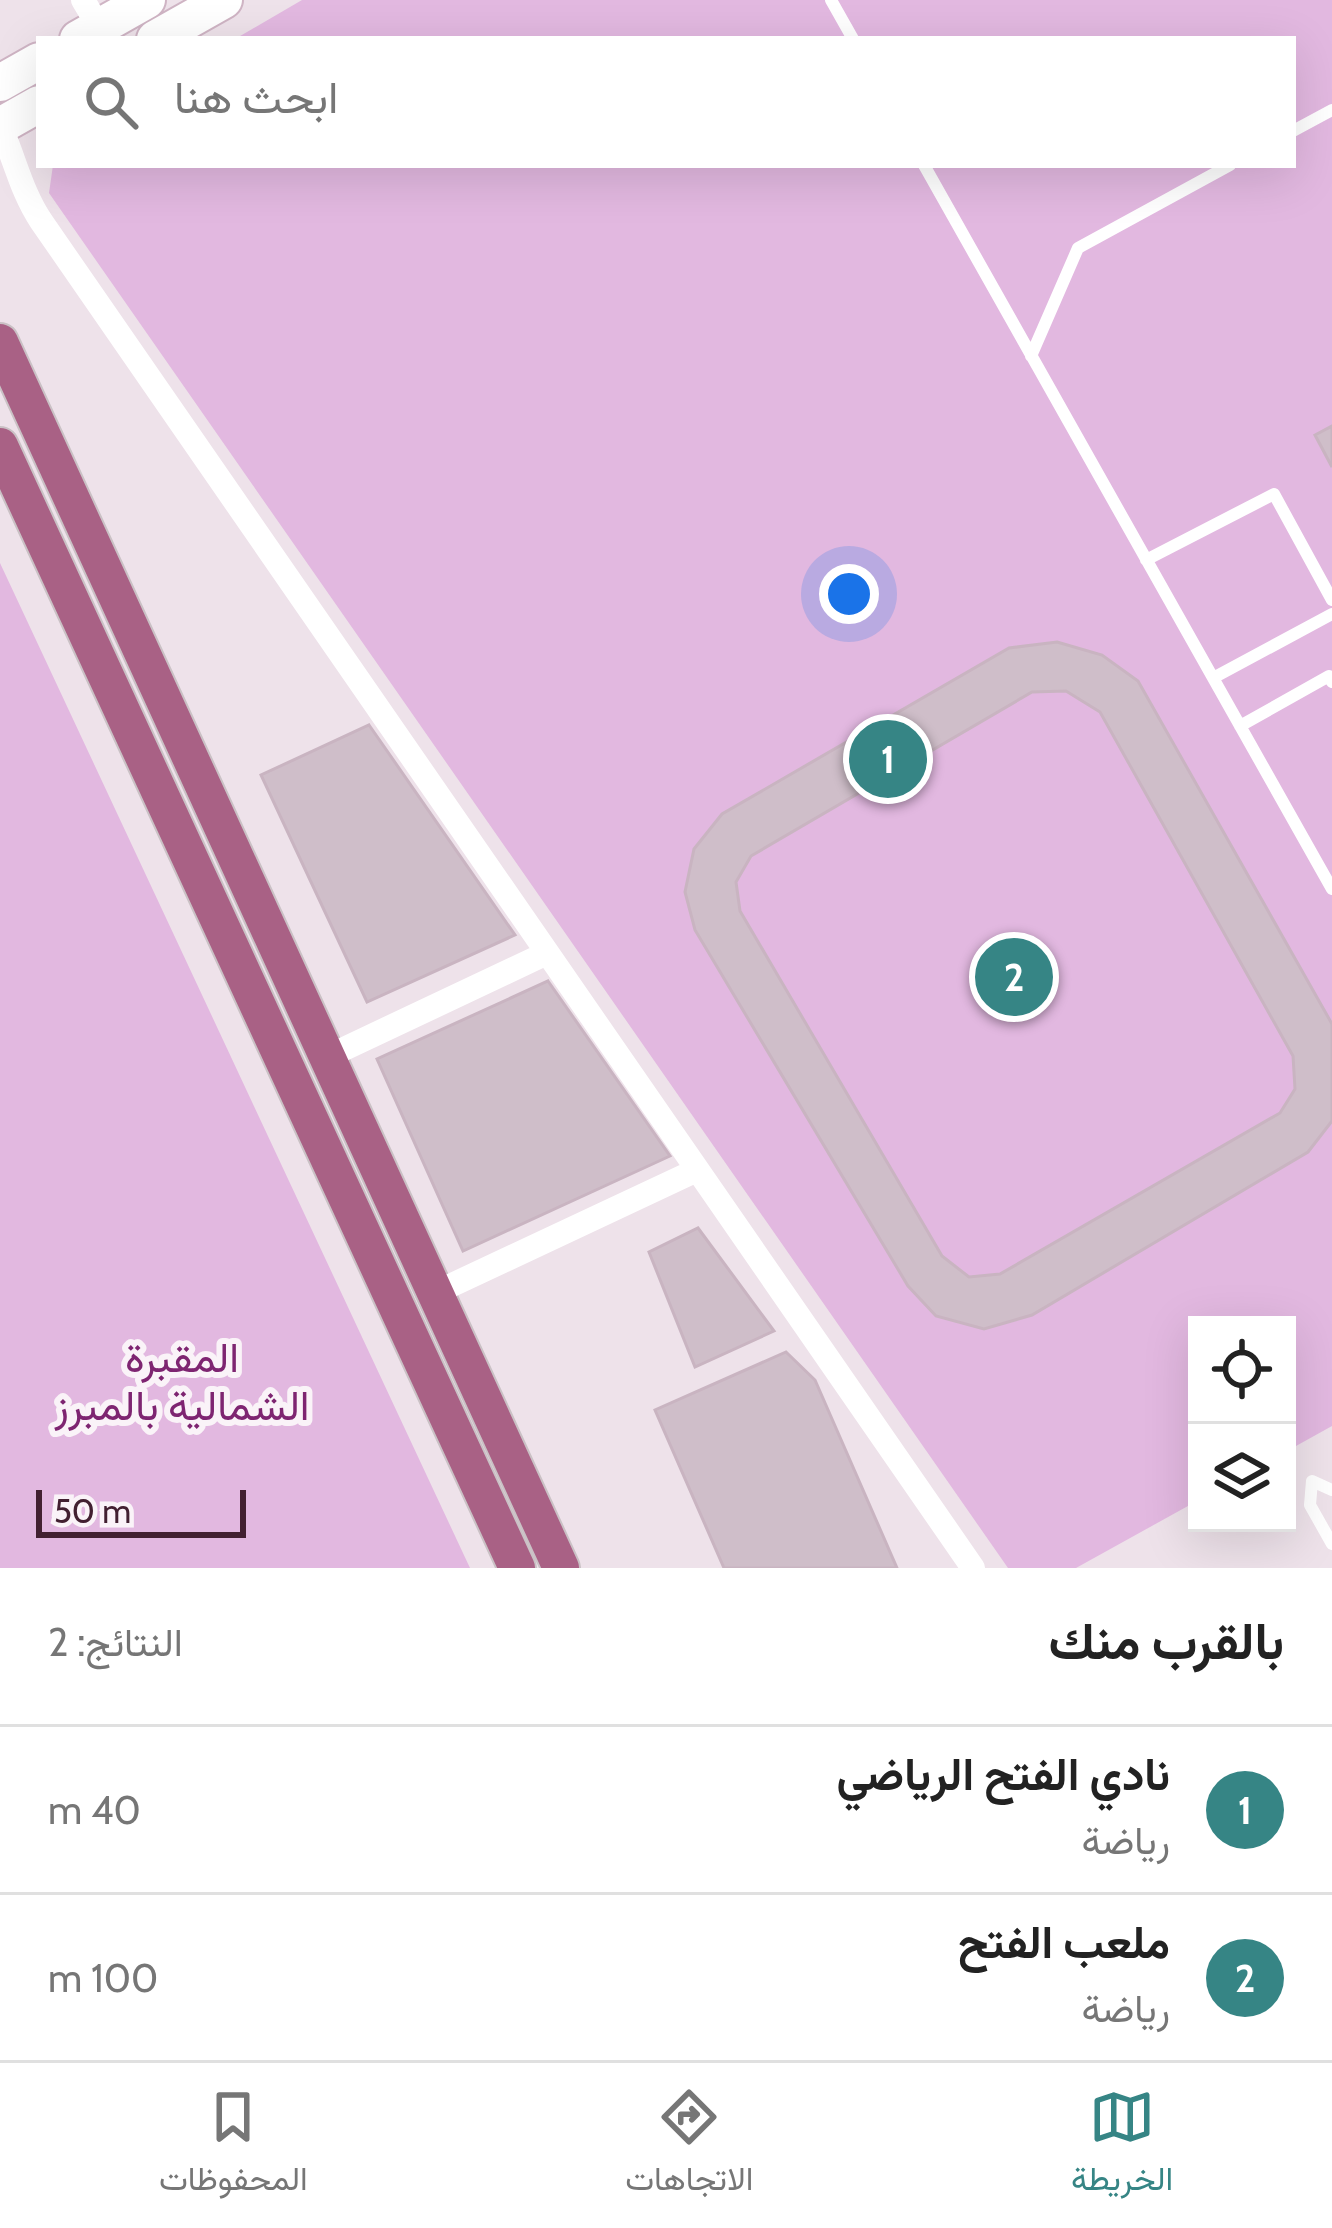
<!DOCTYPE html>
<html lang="ar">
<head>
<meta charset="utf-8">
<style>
	body { margin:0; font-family:Cabin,Vazirmatn,sans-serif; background:#f6f6f6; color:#222; direction:rtl }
	.controls { position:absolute; right:36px; bottom:36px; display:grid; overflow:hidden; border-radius:0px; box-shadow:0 12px 48px #0002 }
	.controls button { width:108px; height:108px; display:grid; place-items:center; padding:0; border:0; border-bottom:3px solid #e0e0e0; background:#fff; color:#222; font:60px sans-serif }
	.scale { position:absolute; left:36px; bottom:30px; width:210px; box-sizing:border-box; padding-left:12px; border:6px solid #422031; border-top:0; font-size:33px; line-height:42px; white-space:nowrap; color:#422031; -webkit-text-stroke:9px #faf3f8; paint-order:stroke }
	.you { position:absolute; left:849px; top:594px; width:42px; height:42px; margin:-30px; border:9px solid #fff; border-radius:50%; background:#1a73e8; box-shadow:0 0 0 18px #1a73e833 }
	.badge { display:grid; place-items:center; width:78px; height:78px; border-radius:50%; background:#368585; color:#fff; font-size:39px; font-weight:700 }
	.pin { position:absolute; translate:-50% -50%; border:6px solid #fff; box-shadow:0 3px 12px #0006 }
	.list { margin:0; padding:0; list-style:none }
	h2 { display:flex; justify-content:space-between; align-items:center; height:156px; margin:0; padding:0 48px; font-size:51px }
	h2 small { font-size:39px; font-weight:400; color:#767676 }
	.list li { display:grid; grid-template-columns:78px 1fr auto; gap:36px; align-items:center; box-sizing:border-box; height:168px; padding:0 48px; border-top:3px solid #e0e0e0 }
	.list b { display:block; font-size:45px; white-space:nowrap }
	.list p { margin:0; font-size:39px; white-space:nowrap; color:#767676 }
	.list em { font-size:39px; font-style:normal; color:#767676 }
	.icon { flex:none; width:66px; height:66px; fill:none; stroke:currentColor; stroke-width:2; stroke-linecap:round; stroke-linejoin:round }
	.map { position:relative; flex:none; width:1332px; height:1568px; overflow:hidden; direction:ltr }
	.search { position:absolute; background:#fff; box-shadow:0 12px 48px #0002; left:36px; right:36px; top:36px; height:132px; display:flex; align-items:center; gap:30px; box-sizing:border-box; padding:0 42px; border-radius:0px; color:#767676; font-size:45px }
	.sheet { height:492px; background:#fff }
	nav { display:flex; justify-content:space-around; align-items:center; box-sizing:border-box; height:168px; border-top:3px solid #e0e0e0; background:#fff; font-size:33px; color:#767676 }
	nav a { display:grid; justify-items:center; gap:6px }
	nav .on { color:#368585 }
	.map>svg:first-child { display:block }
</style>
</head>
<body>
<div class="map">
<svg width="1332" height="1568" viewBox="0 0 1332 1568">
	<rect width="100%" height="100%" fill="#eee2ea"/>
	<path fill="#e2b8e0" d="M 302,0 L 1332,0 L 1332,1426 L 1287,1451 L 1287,1325 L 1197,1325 L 1197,1501 L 1076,1568 L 1008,1568 L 49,193 L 53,165 L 1293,165 L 1293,39 L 235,39 Z
		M 0,563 L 470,1568 L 0,1568 Z"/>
	<path fill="#cfbec9" stroke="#c9b4c1" stroke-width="3" fill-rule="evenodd" d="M 1332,426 L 1332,467 L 1315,435 Z
		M 1057,642 L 1102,655 L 1138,681 L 1332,1024 L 1332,1121 L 1308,1152 L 1032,1315 L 984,1329 L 936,1316 L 908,1286 L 695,930 L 685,892 L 694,849 L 722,814 L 1009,648 ZM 1066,691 L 1100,712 L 1293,1056 L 1295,1089 L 1280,1113 L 1000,1274 L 969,1277 L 942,1256 L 740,911 L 736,882 L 751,856 L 1032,692 Z
		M 369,725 L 515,935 L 367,1002 L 261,775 Z
		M 548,981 L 670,1156 L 463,1251 L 377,1059 Z
		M 698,1228 L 774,1331 L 695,1367 L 649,1252 Z
		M 786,1352 L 815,1380 L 897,1568 L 724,1568 L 655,1410 Z"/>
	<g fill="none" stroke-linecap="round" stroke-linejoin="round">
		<g stroke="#cfb4c4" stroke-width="40">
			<path id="secondary" d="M 78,39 L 147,0
				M 155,39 L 224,0
				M 0,83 L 39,61
				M 0,126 L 39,104"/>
		</g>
		<g stroke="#cac1c5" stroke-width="40">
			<path id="primary" d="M 0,342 L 561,1568
				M 0,446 L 517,1568"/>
		</g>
		<path stroke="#fff" stroke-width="12" d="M 831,0 L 853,39
			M 1293,131 L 1332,110
			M 924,165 L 1332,889
			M 1031,356 L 1078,248 L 1230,165
			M 1146,560 L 1274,494 L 1332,600
			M 1213,678 L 1332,614
			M 1240,726 L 1329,676 L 1332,682
			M 1332,1490 L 1312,1481 L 1310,1505 L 1332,1544"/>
		<path stroke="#fff" stroke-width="24" d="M 83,0 L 99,27
			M 0,126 C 15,159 21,191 41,221 L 973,1568
			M 327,1057 L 547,953
			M 435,1293 L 697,1170"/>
		<use href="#secondary" stroke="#fff" stroke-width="36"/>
		<use href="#primary" stroke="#a96185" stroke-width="36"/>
	</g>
	<g text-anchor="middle" stroke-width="12" stroke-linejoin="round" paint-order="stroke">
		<g font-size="42" fill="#7e2571" stroke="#faf3f8">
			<text x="182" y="1372">المقبرة<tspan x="182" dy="48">الشمالية بالمبرز</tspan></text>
		</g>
	</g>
</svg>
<div class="controls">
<button><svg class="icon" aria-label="locate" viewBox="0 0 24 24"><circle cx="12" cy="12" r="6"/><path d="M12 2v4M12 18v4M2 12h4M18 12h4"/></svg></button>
<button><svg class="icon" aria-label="layers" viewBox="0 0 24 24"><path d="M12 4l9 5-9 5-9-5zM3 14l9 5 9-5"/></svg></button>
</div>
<div class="scale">50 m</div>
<div class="you"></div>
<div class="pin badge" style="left:888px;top:759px">1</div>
<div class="pin badge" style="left:1014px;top:977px">2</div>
<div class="search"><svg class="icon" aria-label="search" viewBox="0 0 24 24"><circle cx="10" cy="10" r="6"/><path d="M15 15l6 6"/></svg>ابحث هنا</div>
</div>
<section class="sheet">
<h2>بالقرب منك<small>النتائج: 2</small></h2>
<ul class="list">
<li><span class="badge">1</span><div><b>نادي الفتح الرياضي</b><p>رياضة</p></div><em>40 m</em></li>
<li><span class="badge">2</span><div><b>ملعب الفتح</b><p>رياضة</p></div><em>100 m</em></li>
</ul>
</section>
<nav>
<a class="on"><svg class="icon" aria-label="map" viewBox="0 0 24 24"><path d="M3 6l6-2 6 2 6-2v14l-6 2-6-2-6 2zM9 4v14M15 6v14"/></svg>الخريطة</a>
<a><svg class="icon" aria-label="directions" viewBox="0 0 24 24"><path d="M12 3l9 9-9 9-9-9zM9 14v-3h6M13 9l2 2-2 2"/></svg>الاتجاهات</a>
<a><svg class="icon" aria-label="saved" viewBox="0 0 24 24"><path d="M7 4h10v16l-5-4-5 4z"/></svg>المحفوظات</a>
</nav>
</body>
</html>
